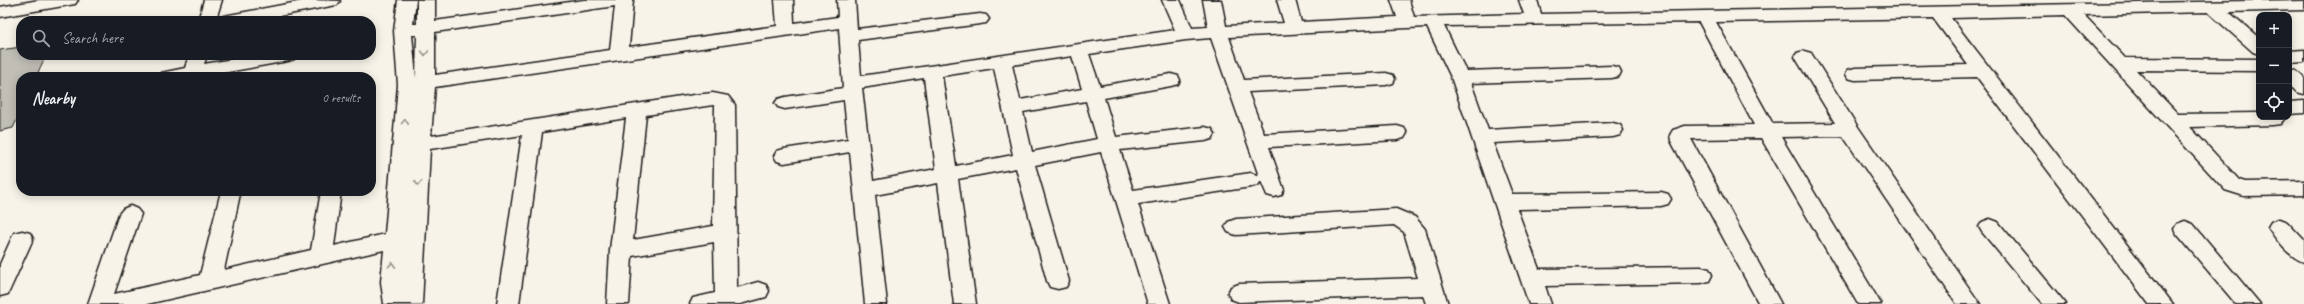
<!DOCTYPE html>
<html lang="en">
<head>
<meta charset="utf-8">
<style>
	body { margin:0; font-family:Caveat,sans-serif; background:#20242c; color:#f1f3f6 }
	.controls { position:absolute; right:12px; top:12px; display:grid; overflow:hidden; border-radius:8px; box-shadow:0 2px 10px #0003 }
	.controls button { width:36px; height:36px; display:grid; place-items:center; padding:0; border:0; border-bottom:1px solid #363941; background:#171b24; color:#f1f3f6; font:20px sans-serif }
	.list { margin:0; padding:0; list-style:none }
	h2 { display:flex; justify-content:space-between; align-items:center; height:52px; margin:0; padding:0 16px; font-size:17px }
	h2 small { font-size:13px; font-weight:400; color:#9ea1a6 }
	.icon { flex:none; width:22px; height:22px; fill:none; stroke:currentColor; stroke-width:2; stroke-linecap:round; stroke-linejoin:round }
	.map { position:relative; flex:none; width:2304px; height:304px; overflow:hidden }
	.search { position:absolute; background:#171b24; box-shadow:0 2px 10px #0003; left:16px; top:16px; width:360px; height:44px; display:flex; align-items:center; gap:10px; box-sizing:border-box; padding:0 14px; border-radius:16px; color:#9ea1a6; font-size:15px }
	.panel { position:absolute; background:#171b24; box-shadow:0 2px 10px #0003; left:16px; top:72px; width:360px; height:124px; border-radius:16px }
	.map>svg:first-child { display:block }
</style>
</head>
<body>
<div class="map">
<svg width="2304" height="304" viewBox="0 0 2304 304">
	<rect width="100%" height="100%" fill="#f7f3e8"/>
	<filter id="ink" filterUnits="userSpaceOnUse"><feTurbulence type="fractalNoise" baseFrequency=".025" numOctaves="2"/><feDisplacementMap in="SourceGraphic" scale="8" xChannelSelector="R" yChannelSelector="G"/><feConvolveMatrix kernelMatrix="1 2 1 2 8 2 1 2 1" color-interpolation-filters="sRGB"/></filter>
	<g filter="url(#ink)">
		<path fill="#c0beb5" stroke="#1c1c1c" d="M 21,47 L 21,55 L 46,55 L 36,77 L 21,77 L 21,111 L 13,128 L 0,131 L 0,50 Z"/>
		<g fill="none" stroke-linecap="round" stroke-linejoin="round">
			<g stroke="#1c1c1c" stroke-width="3">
				<path id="minor" d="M 39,0 L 78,0 L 75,4 L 69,5 L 0,17 L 0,7 Z
					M 204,0 L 222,0 L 216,19 L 224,16 L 308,0 L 340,1 L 337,5 L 331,6 L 253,21 L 198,21 Z
					M 398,0 L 416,0 L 413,24 L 417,24 L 417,0 L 435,0 L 435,21 L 584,0 L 633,0 L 629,47 L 777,26 L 775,0 L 793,0 L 794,23 L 838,17 L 837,0 L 855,0 L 857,29 L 980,14 L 986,15 L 989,19 L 986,23 L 980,24 L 858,40 L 861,76 L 1175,30 L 1162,0 L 1180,0 L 1192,28 L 1208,27 L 1203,0 L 1221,0 L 1226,26 L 1284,23 L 1277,0 L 1295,0 L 1301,22 L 1397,17 L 1391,0 L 1409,0 L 1414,17 L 1524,14 L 1519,0 L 1537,0 L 1541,14 L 2304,0 L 2304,10 L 2229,12 L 2259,38 L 2259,54 L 2253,52 L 2208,12 L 2084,15 L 2125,58 L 2259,59 L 2259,71 L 2136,70 L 2178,114 L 2259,113 L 2259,117 L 2286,117 L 2280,124 L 2273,125 L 2190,127 L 2239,180 L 2245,182 L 2304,181 L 2304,195 L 2244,196 L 2225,190 L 2065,15 L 1951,18 L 2173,304 L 2149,304 L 1977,77 L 1855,80 L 1848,78 L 1846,74 L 1848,70 L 1855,68 L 1968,65 L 1933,18 L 1716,22 L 1773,124 L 1835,123 L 1795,57 L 1797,53 L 1804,51 L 1811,53 L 1856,124 L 1980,304 L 1957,304 L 1843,136 L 1781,137 L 1881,304 L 1858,304 L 1761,138 L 1691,139 L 1781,304 L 1759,304 L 1671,141 L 1670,135 L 1673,130 L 1685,126 L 1754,125 L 1699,22 L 1444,26 L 1466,71 L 1612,66 L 1619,68 L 1621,72 L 1619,76 L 1612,78 L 1471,83 L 1488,130 L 1613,123 L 1620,125 L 1623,130 L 1620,135 L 1613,137 L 1493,143 L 1512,194 L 1661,192 L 1668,194 L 1671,199 L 1668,204 L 1661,206 L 1517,209 L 1539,269 L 1701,267 L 1709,269 L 1712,275 L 1709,281 L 1701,283 L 1545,286 L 1551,304 L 1529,304 L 1451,77 L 1427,27 L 1229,37 L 1244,80 L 1386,73 L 1393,75 L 1395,79 L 1393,83 L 1386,85 L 1248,92 L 1264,134 L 1397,126 L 1404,128 L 1407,133 L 1404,138 L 1397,140 L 1269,147 L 1284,190 L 1281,195 L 1274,197 L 1267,195 L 1261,181 L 1258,185 L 1251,187 L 1138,204 L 1170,304 L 1148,304 L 1101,152 L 1035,165 L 1069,281 L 1066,287 L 1058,289 L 1050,287 L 1047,281 L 1016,168 L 958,179 L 976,304 L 954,304 L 938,183 L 875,195 L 887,304 L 865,304 L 850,152 L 784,163 L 777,161 L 774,156 L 777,151 L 784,149 L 848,139 L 844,100 L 785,109 L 778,107 L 775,103 L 778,99 L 785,97 L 843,88 L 839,28 L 435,87 L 431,136 L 694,95 L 713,93 L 728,96 L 735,105 L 737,288 L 758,282 L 766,285 L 769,291 L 766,297 L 740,304 L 690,304 L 693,298 L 715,293 L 714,242 L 632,256 L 629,304 L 607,304 L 610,250 L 626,118 L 542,132 L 519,304 L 497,304 L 522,135 L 430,149 L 422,304 L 384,304 L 381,282 L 384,250 L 147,304 L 88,304 L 119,214 L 123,209 L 130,206 L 137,209 L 141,214 L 114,294 L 200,275 L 221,191 L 239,191 L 240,194 L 224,270 L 311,250 L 321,191 L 341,191 L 334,246 L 385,234 L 398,85 L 394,31 ZM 615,6 L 610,50 L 435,75 L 435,32 ZM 412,35 L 417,35 L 416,78 ZM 1211,38 L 1259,176 L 1251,173 L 1133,190 L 1120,150 L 1205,141 L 1212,139 L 1215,134 L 1212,129 L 1205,127 L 1116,137 L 1104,98 L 1171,86 L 1178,84 L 1180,80 L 1178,76 L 1171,74 L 1100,86 L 1089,54 L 1186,40 ZM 1072,56 L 1082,89 L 1020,100 L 1012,65 ZM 994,68 L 1013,155 L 956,166 L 942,76 ZM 924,78 L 936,169 L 873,181 L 862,88 ZM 1086,101 L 1097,139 L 1032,152 L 1023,112 ZM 713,105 L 715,106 L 713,226 L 633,240 L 646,115 Z
					M 2304,50 L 2304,62 L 2289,63 L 2289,51 Z
					M 189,55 L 207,55 L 204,64 L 256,55 L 297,55 L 294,59 L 288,61 L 200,77 L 159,77 L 161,73 L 185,68 Z
					M 2289,69 L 2296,71 L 2304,78 L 2304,94 L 2297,92 L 2289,85 Z
					M 2304,101 L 2304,113 L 2289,114 L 2289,102 Z
					M 1396,209 L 1415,217 L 1425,229 L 1448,304 L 1426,304 L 1423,295 L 1239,302 L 1231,299 L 1228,293 L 1231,287 L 1239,284 L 1418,278 L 1404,232 L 1394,225 L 1236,235 L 1228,232 L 1225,227 L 1228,222 L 1236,219 Z
					M 1990,219 L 1998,222 L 2066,304 L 2042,304 L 1982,232 L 1979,227 L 1982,222 Z
					M 2279,219 L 2287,222 L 2304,240 L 2304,262 C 2290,258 2276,240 2268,227 L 2271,222 Z
					M 2185,221 L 2193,224 L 2260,304 L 2236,304 L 2177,234 L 2174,229 L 2177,224 Z
					M 22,231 L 30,233 L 33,239 L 8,294 L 0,296 L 0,264 L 14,233 Z"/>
			</g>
			<use href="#minor" fill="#f7f3e8" fill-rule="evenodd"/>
		</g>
		<defs><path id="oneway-chevron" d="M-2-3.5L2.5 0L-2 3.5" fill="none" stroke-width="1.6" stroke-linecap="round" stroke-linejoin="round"/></defs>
		<g stroke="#94928c">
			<use href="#oneway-chevron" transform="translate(425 53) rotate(89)"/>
			<use href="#oneway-chevron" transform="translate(405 122) rotate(-86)"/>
			<use href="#oneway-chevron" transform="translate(418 183) rotate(93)"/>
			<use href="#oneway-chevron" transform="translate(392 265) rotate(-87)"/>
		</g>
	</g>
</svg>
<div class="controls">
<button>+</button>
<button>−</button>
<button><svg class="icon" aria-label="locate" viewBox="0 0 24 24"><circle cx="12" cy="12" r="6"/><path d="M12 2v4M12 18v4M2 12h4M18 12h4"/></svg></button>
</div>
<div class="search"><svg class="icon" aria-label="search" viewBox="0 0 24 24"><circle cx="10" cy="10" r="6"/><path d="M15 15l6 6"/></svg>Search here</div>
<section class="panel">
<h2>Nearby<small>0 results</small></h2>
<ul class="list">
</ul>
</section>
</div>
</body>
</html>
